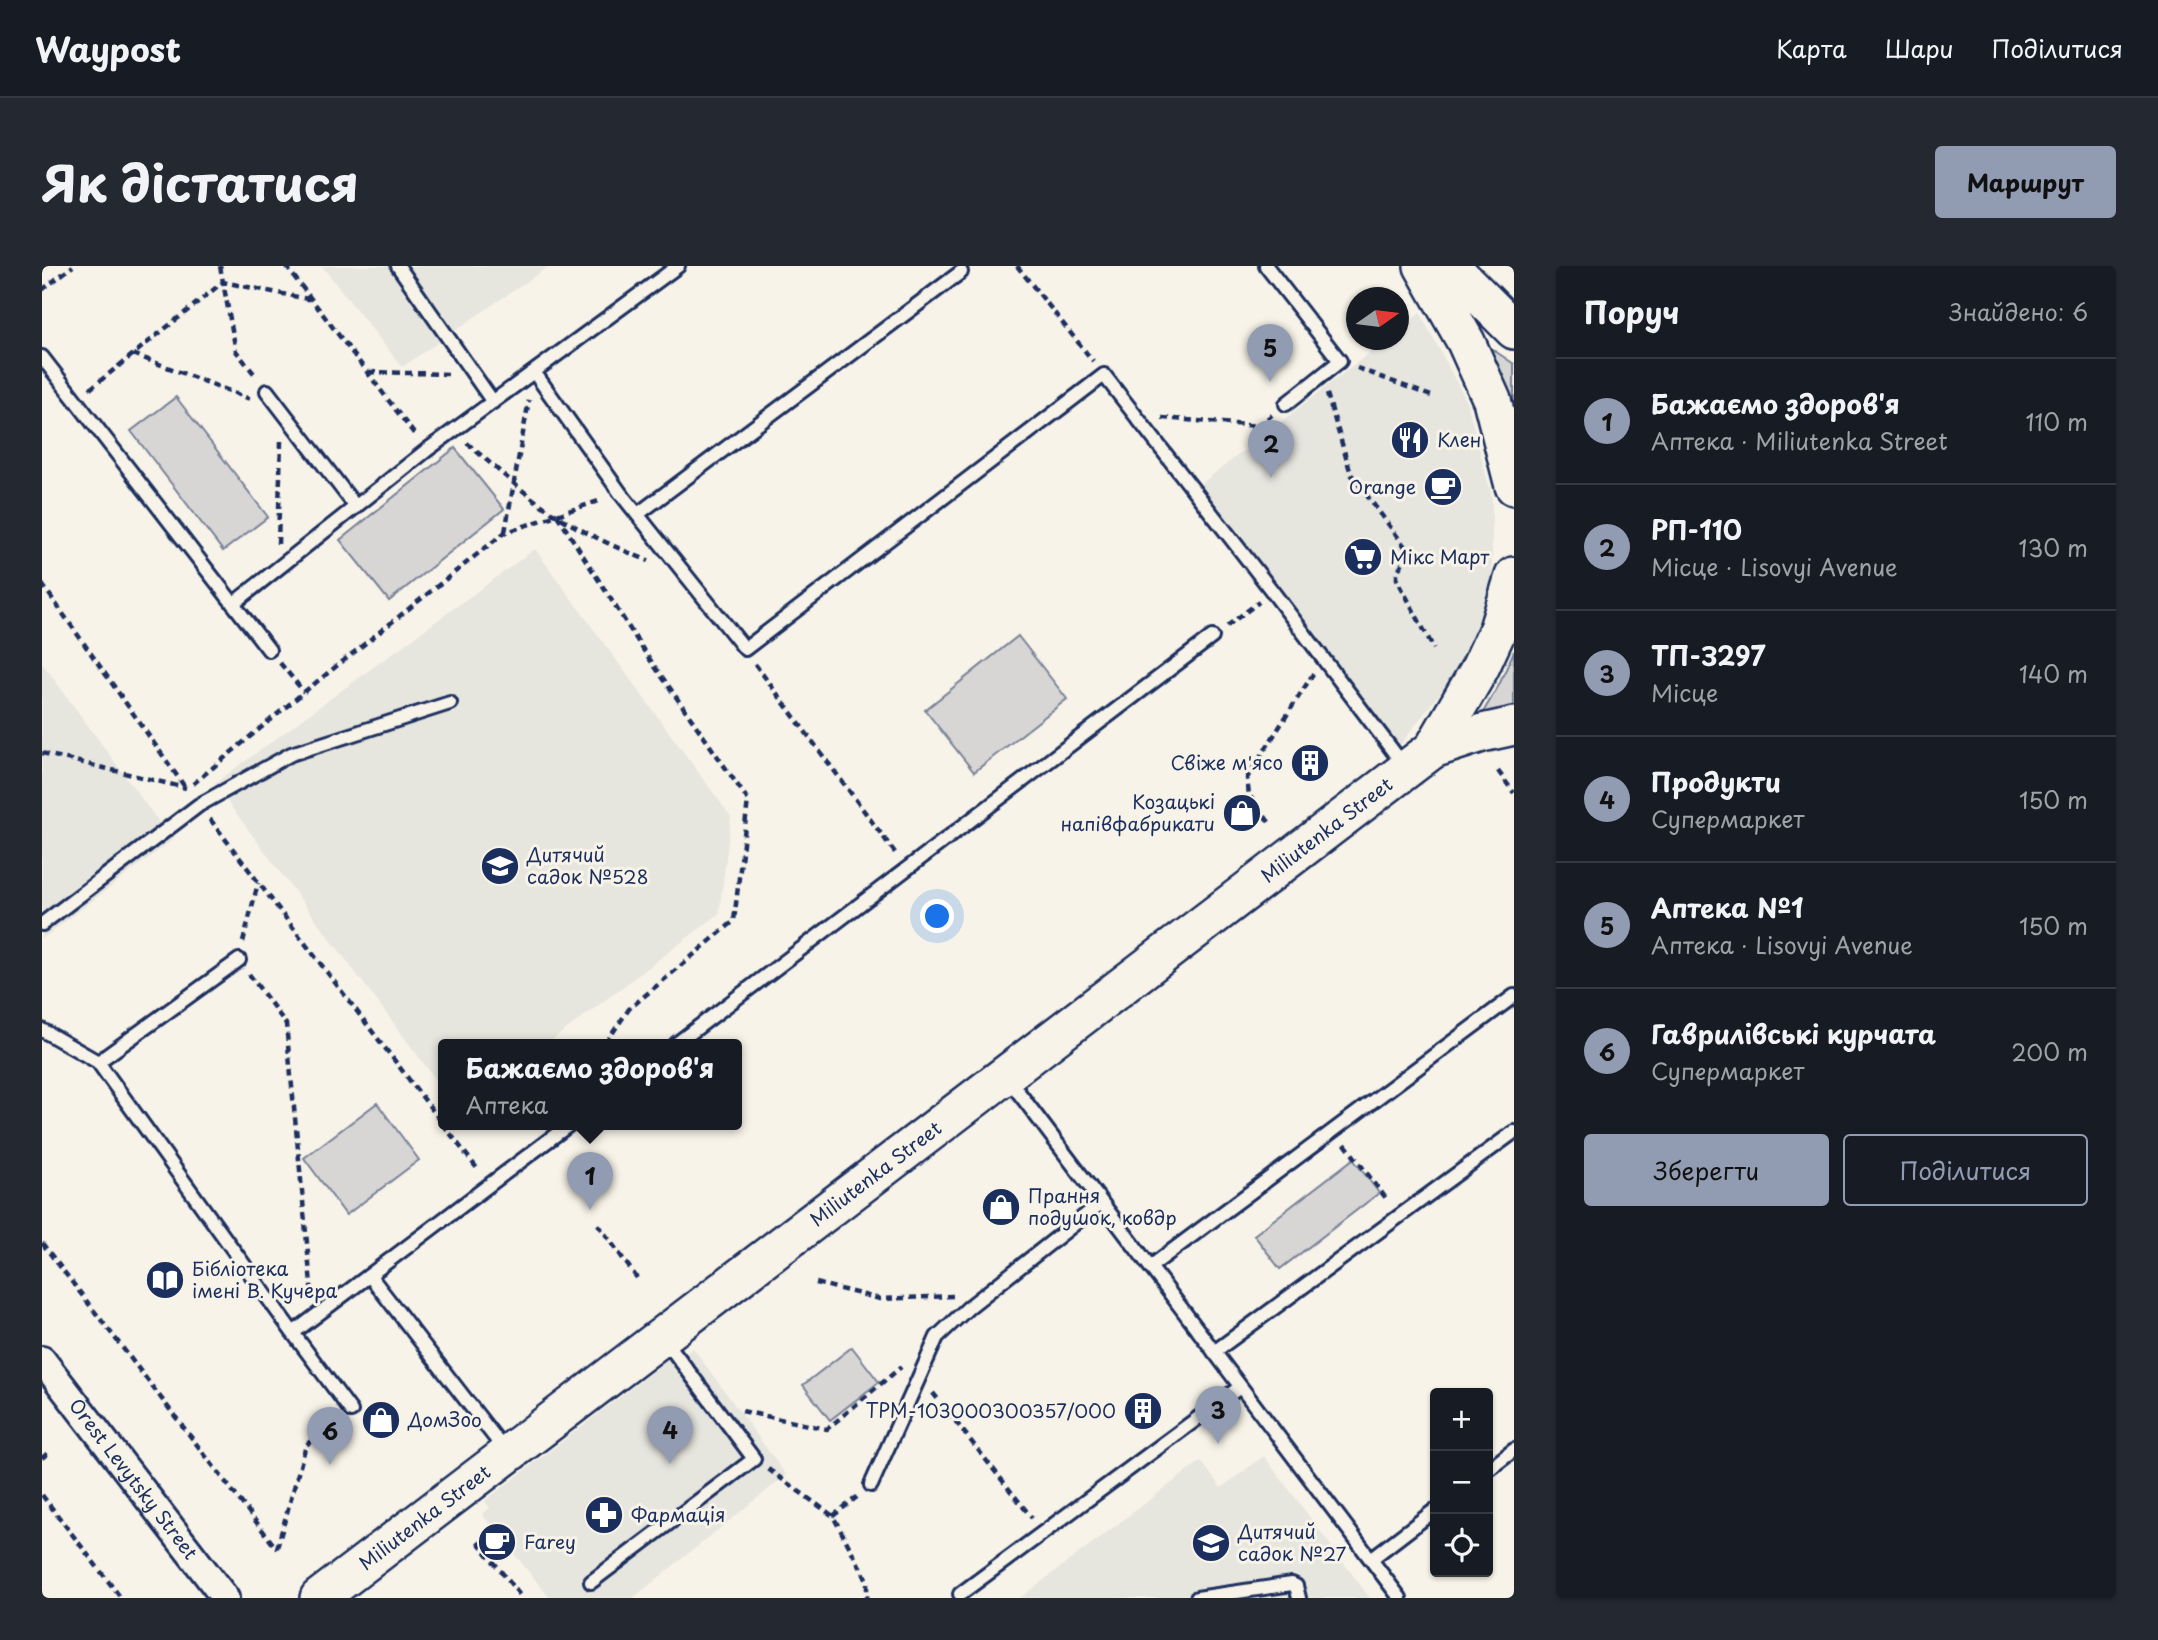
<!DOCTYPE html>
<html lang="uk">
<head>
<meta charset="utf-8">
<style>
	body { margin:0; font-family:"Playpen Sans",sans-serif; background:#242831; color:#f1f3f6 }
	.controls { position:absolute; right:21px; bottom:21px; display:grid; overflow:hidden; border-radius:7px; box-shadow:0 2px 5px #0004 }
	.controls button { width:63px; height:63px; display:grid; place-items:center; padding:0; border:0; border-bottom:2px solid #363941; background:#171b24; color:#f1f3f6; font:35px sans-serif }
	.compass { position:absolute; left:1304px; top:21px; width:63px; height:63px; border-radius:50%; background:#171b24; box-shadow:0 2px 5px #0004; rotate:76deg }
	.you { position:absolute; left:896px; top:651px; width:24px; height:24px; margin:-18px; border:5px solid #fff; border-radius:50%; background:#1a73e8; box-shadow:0 0 0 10px #1a73e833 }
	.badge { display:grid; place-items:center; width:46px; height:46px; border-radius:50%; background:#919bb2; color:#111; font-size:23px; font-weight:700 }
	.pin { position:absolute; translate:-50% -58px; filter:drop-shadow(0 2px 4px #0008) }
	.pin::after { content:''; position:absolute; top:37px; width:24px; height:21px; background:inherit; clip-path:polygon(0 0,100% 0,50% 100%) }
	.popup { position:absolute; left:396px; top:773px; width:304px; height:91px; box-sizing:border-box; display:grid; place-content:center; border-radius:7px; background:#171b24; filter:drop-shadow(0 2px 5px #0005); font-size:23px; white-space:nowrap; color:#9ea1a6 }
	.popup b { font-size:26px; color:#f1f3f6 }
	.popup::after { content:''; position:absolute; left:50%; top:100%; margin-left:-14px; border:14px solid transparent; border-top-color:#171b24 }
	.list { margin:0; padding:0; list-style:none }
	h2 { display:flex; justify-content:space-between; align-items:center; height:91px; margin:0; padding:0 28px; font-size:30px }
	h2 small { font-size:23px; font-weight:400; color:#9ea1a6 }
	.list li { display:grid; grid-template-columns:46px 1fr auto; gap:21px; align-items:center; box-sizing:border-box; height:126px; padding:0 28px; border-top:2px solid #363941 }
	.list b { display:block; font-size:26px; white-space:nowrap }
	.list p { margin:0; font-size:23px; white-space:nowrap; color:#9ea1a6 }
	.list em { font-size:23px; font-style:normal; color:#9ea1a6 }
	.actions { display:flex; gap:14px; padding:21px 28px }
	.actions a { flex:1; padding:16px 0; border:2px solid #919bb2; border-radius:7px; text-align:center; font-size:24px; color:#919bb2 }
	.actions .main { background:#919bb2; color:#111 }
	.icon { flex:none; width:38px; height:38px; fill:none; stroke:currentColor; stroke-width:2; stroke-linecap:round; stroke-linejoin:round }
	.map { position:relative; flex:none; width:1472px; height:1332px; overflow:hidden; border-radius:7px }
	header { display:flex; align-items:center; gap:42px; box-sizing:border-box; height:98px; padding:0 35px; background:#171b24; border-bottom:2px solid #363941 }
	header strong { font-size:33px }
	nav { display:flex; gap:38px; margin-inline-start:auto; font-size:24px }
	.intro { display:flex; align-items:center; justify-content:space-between; box-sizing:border-box; height:168px; padding:0 42px }
	h1 { margin:0; font-size:49px }
	.button { padding:18px 32px; border-radius:7px; background:#919bb2; color:#111; font-size:24px; font-weight:700 }
	main { display:flex; gap:42px; padding:0 42px }
	aside { flex:1; background:#171b24; border-radius:7px; box-shadow:0 2px 5px #0004 }
	.map>svg:first-child { display:block }
</style>
</head>
<body>
<header>
<strong>Waypost</strong>
<nav><a>Карта</a><a>Шари</a><a>Поділитися</a></nav>
</header>
<div class="intro"><h1>Як дістатися</h1><a class="button">Маршрут</a></div>
<main>
<div class="map">
<svg width="1472" height="1332" viewBox="0 0 1472 1332">
	<rect width="100%" height="100%" fill="#f7f3e8"/>
	<filter id="ink" filterUnits="userSpaceOnUse"><feTurbulence type="fractalNoise" baseFrequency=".0143" numOctaves="2"/><feDisplacementMap in="SourceGraphic" scale="14" xChannelSelector="R" yChannelSelector="G"/><feConvolveMatrix kernelMatrix="1 2 1 2 8 2 1 2 1" color-interpolation-filters="sRGB"/></filter>
	<g filter="url(#ink)">
		<path fill="#e6e5de" d="M 280,0 L 507,0 L 360,101 Z
			M 1378,47 L 1425,136 L 1450,232 L 1450,322 L 1414,406 L 1348,492 L 1145,229 L 1344,74 L 1356,74 L 1357,64 Z
			M 493,283 L 689,551 L 677,648 L 505,778 L 401,778 L 401,823 L 172,518 Z
			M 0,397 L 130,574 L 0,673 Z
			M 651,1082 L 744,1209 L 591,1332 L 508,1332 L 440,1248 L 448,1242 L 443,1235 L 628,1092 L 632,1097 Z
			M 1222,1190 L 1328,1332 L 978,1332 L 1159,1195 L 1179,1222 Z"/>
		<path fill="#d7d6d4" stroke="#798299" stroke-width="2" d="M 1444,79 L 1472,98 L 1472,143 Z
			M 134,131 L 226,251 L 181,285 L 89,165 Z
			M 413,182 L 462,243 L 347,335 L 298,274 Z
			M 976,370 L 1025,433 L 932,506 L 883,444 Z
			M 1472,385 L 1472,449 L 1448,458 L 1440,448 L 1457,419 Z
			M 335,837 L 377,894 L 304,949 L 262,892 Z
			M 1311,893 L 1337,927 L 1238,1003 L 1212,969 Z
			M 810,1081 L 837,1116 L 788,1154 L 761,1119 Z"/>
		<g fill="none" stroke-linecap="round" stroke-linejoin="round">
			<g stroke="#1b2f5e" stroke-width="18">
				<path id="lane" d="M 356,0 L 451,136
					M 1224,0 L 1298,95 L 1244,138
					M 0,91 L 227,384
					M 492,106 L 579,228 L 703,383 L 1062,109 L 1230,325 L 1363,501
					M 225,125 L 314,241
					M 596,248 L 919,6
					M 191,338 L 385,184 L 636,0
					M 0,658 L 157,539 L 249,488 L 408,437
					M 0,764 L 56,796 L 251,1067 L 528,858
					M 634,778 L 1170,371
					M 56,796 L 197,694
					M 965,811 L 1358,1332
					M 1108,1001 L 1472,730
					M 328,1010 L 465,1187
					M 251,1067 L 309,1145
					M 1172,1086 L 1472,866
					M 1446,1204 L 1472,1184
					M 829,1219 L 895,1071 L 927,1041 L 1059,937
					M 1329,1293 L 1393,1244
					M 549,1316 L 712,1193 L 623,1074
					M 918,1328 L 1198,1121
					M 1155,1332 L 1250,1318 L 1254,1320 L 1257,1332"/>
			</g>
			<g stroke="#1b2f5e" stroke-width="32">
				<g id="street">
					<path id="s1" d="M 0,1094 L 183,1332"/>
				</g>
			</g>
			<g stroke="#1b2f5e" stroke-width="42">
				<g id="secondary">
					<path d="M 1381,0 L 1424,76 L 1450,134 L 1472,220"/>
					<path d="M 1408,0 L 1472,64"/>
					<path d="M 1391,483 L 1438,402 L 1456,363 L 1472,310"/>
					<path id="s2" d="M 277,1332 L 1391,483 L 1440,467 L 1472,460"/>
				</g>
			</g>
			<path stroke="#1b2f5e" stroke-width="4.5" stroke-dasharray="7 5" stroke-linecap="butt" d="M 178,0 L 194,85 L 214,110
				M 244,0 L 373,169
				M 975,0 L 1051,95
				M 0,24 L 31,0
				M 91,88 L 208,133
				M 1315,102 L 1389,130
				M 327,106 L 409,108
				M 48,123 L 181,16 L 271,34
				M 1285,128 L 1309,208 L 1364,282 L 1365,290 L 1355,306 L 1355,313 L 1392,383
				M 1120,152 L 1216,160 L 1230,149
				M 425,177 C 454,202 482,228 514,249 C 544,268 575,282 607,295
				M 515,249 L 602,385 L 706,534 L 692,655 L 587,743 L 563,778
				M 463,266 L 487,134
				M 236,278 L 239,175
				M 0,318 L 145,524
				M 1185,360 L 1217,336
				M 238,397 L 262,426
				M 713,398 L 854,588
				M 0,487 L 144,522
				M 1456,505 L 1472,527
				M 151,518 L 262,426 L 462,267 L 559,234
				M 168,553 L 401,858
				M 1227,556 L 1207,529 L 1205,512 L 1271,408
				M 201,676 L 216,617
				M 207,708 L 244,758 L 270,1029
				M 401,858 L 437,905
				M 1303,878 L 1346,935
				M 556,958 L 595,1012
				M 0,977 L 235,1283
				M 774,1017 L 838,1033 L 911,1030
				M 891,1127 L 990,1252
				M 700,1145 L 785,1163 L 859,1101
				M 0,1192 L 6,1187
				M 726,1203 L 791,1250 L 825,1314 L 825,1332
				M 0,1229 L 79,1332
				M 791,1250 L 815,1231
				M 436,1276 L 480,1332
				M 235,1282 L 264,1179 L 294,1156"/>
			<use href="#lane" stroke="#f7f3e8" stroke-width="12"/>
			<use href="#street" stroke="#f7f3e8" stroke-width="26"/>
			<use href="#secondary" stroke="#f7f3e8" stroke-width="37"/>
		</g>
	</g>
	<defs>
		<g id="restaurant-disc" transform="scale(2.0125)"><circle r="9.5" fill="#1b2f5e" stroke="#f7f3e8"/><path d="M-5-6h1v4h1v-4h1v4h1v-4h1v5L-1.5 .5V6h-2V.5L-5-1ZM5-6V6H3V1.5H1.5Q1.5-4 5-6Z" fill="#fff"/></g>
		<g id="cafe-disc" transform="scale(2.0125)"><circle r="9.5" fill="#1b2f5e" stroke="#f7f3e8"/><path d="M-5.5-4.5H6V0H3Q3 3.5 0 3.5H-2.5Q-5.5 3.5-5.5 0ZM3-3.2v2h1.7v-2ZM-6 4.5H4V6H-6Z" fill="#fff"/></g>
		<g id="supermarket-disc" transform="scale(2.0125)"><circle r="9.5" fill="#1b2f5e" stroke="#f7f3e8"/><path d="M-6-5.5h2.5l.6 2H6L4.5 2H-2.5L-4.4-4H-6ZM-1.5 3.2a1.3 1.3 0 1 0 .1 0ZM3 3.2a1.3 1.3 0 1 0 .1 0Z" fill="#fff"/></g>
		<g id="building-disc" transform="scale(2.0125)"><circle r="9.5" fill="#1b2f5e" stroke="#f7f3e8"/><path d="M-4-6H4V6H1V3H-1V6H-4ZM-2.5-4.3h1.7v1.8h-1.7ZM.8-4.3h1.7v1.8H.8ZM-2.5-1h1.7V.8h-1.7ZM.8-1h1.7V.8H.8Z" fill="#fff"/></g>
		<g id="shop-disc" transform="scale(2.0125)"><circle r="9.5" fill="#1b2f5e" stroke="#f7f3e8"/><path d="M-5-2.5h2.3a2.7 3.5 0 0 1 5.4 0H5L5.5 6h-11ZM-1.5-2.5h3a1.5 2.3 0 0 0-3 0Z" fill="#fff"/></g>
		<g id="school-disc" transform="scale(2.0125)"><circle r="9.5" fill="#1b2f5e" stroke="#f7f3e8"/><path d="M0-5L7-2L0 1L-7-2ZM-4 1L0 2.5L4 1V4Q0 6-4 4Z" fill="#fff"/></g>
		<g id="library-disc" transform="scale(2.0125)"><circle r="9.5" fill="#1b2f5e" stroke="#f7f3e8"/><path d="M-6-4Q-3-5.5-.7-3.5V5Q-3 3-6 4ZM6-4Q3-5.5 .7-3.5V5Q3 3 6 4Z" fill="#fff"/></g>
		<g id="pharmacy-disc" transform="scale(2.0125)"><circle r="9.5" fill="#1b2f5e" stroke="#f7f3e8"/><path d="M-2-6h4v4h4v4h-4v4h-4v-4h-4v-4h4Z" fill="#fff"/></g>
	</defs>
	<g fill-rule="evenodd">
		<use href="#restaurant-disc" x="1368" y="174"/>
		<use href="#cafe-disc" x="1401" y="221"/>
		<use href="#supermarket-disc" x="1321" y="291"/>
		<use href="#building-disc" x="1268" y="497"/>
		<use href="#shop-disc" x="1200" y="547"/>
		<use href="#school-disc" x="458" y="600"/>
		<use href="#shop-disc" x="959" y="941"/>
		<use href="#library-disc" x="123" y="1014"/>
		<use href="#building-disc" x="1101" y="1145"/>
		<use href="#shop-disc" x="339" y="1154"/>
		<use href="#pharmacy-disc" x="562" y="1249"/>
		<use href="#cafe-disc" x="455" y="1276"/>
		<use href="#school-disc" x="1169" y="1277"/>
	</g>
	<g text-anchor="middle" stroke-width="6" stroke-linejoin="round" paint-order="stroke">
		<g font-size="19" fill="#1b2f5e" stroke="#f7f3e8" text-anchor="start">
			<text x="1395" y="181">Клен</text>
			<text x="1374" y="228" text-anchor="end">Orange</text>
			<text x="1348" y="298">Мікс Март</text>
			<text x="1241" y="504" text-anchor="end">Свіже м'ясо</text>
			<text x="1173" y="543" text-anchor="end">Козацькі<tspan x="1173" dy="22">напівфабрикати</tspan></text>
			<text x="485" y="596">Дитячий<tspan x="485" dy="22">садок №528</tspan></text>
			<text x="986" y="937">Прання<tspan x="986" dy="22">подушок, ковдр</tspan></text>
			<text x="150" y="1010">Бібліотека<tspan x="150" dy="22">імені В. Кучера</tspan></text>
			<text x="1074" y="1152" text-anchor="end">ТРМ-103000300357/000</text>
			<text x="366" y="1161">ДомЗоо</text>
			<text x="589" y="1256">Фармація</text>
			<text x="1196" y="1273">Дитячий<tspan x="1196" dy="22">садок №27</tspan></text>
			<text x="482" y="1283">Farey</text>
		</g>
		<g font-size="19" fill="#1b2f5e" stroke="#f7f3e8">
			<text dy="7" stroke="none"><textPath href="#s2" startOffset="1267">Miliutenka Street</textPath></text>
			<text dy="7" stroke="none"><textPath href="#s2" startOffset="700">Miliutenka Street</textPath></text>
			<text dy="7" stroke="none"><textPath href="#s1" startOffset="150">Orest Levytsky Street</textPath></text>
			<text dy="7" stroke="none"><textPath href="#s2" startOffset="133">Miliutenka Street</textPath></text>
		</g>
	</g>
</svg>
<div class="controls">
<button>+</button>
<button>−</button>
<button><svg class="icon" aria-label="locate" viewBox="0 0 24 24"><circle cx="12" cy="12" r="6"/><path d="M12 2v4M12 18v4M2 12h4M18 12h4"/></svg></button>
</div>
<svg class="compass" viewBox="-18 -18 36 36"><path d="M0-13l5 13h-10z" fill="#e53935"/><path d="M0 13l5-13h-10z" fill="#9ea1a6"/></svg>
<div class="you"></div>
<div class="pin badge" style="left:548px;top:944px">1</div>
<div class="popup"><b>Бажаємо здоров'я</b>Аптека</div>
<div class="pin badge" style="left:1229px;top:212px">2</div>
<div class="pin badge" style="left:1176px;top:1178px">3</div>
<div class="pin badge" style="left:628px;top:1198px">4</div>
<div class="pin badge" style="left:1228px;top:116px">5</div>
<div class="pin badge" style="left:288px;top:1199px">6</div>
</div>
<aside>
<h2>Поруч<small>Знайдено: 6</small></h2>
<ul class="list">
<li><span class="badge">1</span><div><b>Бажаємо здоров'я</b><p>Аптека · Miliutenka Street</p></div><em>110 m</em></li>
<li><span class="badge">2</span><div><b>РП-110</b><p>Місце · Lisovyi Avenue</p></div><em>130 m</em></li>
<li><span class="badge">3</span><div><b>ТП-3297</b><p>Місце</p></div><em>140 m</em></li>
<li><span class="badge">4</span><div><b>Продукти</b><p>Супермаркет</p></div><em>150 m</em></li>
<li><span class="badge">5</span><div><b>Аптека №1</b><p>Аптека · Lisovyi Avenue</p></div><em>150 m</em></li>
<li><span class="badge">6</span><div><b>Гаврилівські курчата</b><p>Супермаркет</p></div><em>200 m</em></li>
</ul>
<div class="actions"><a class="main">Зберегти</a><a>Поділитися</a></div>
</aside>
</main>
</body>
</html>
